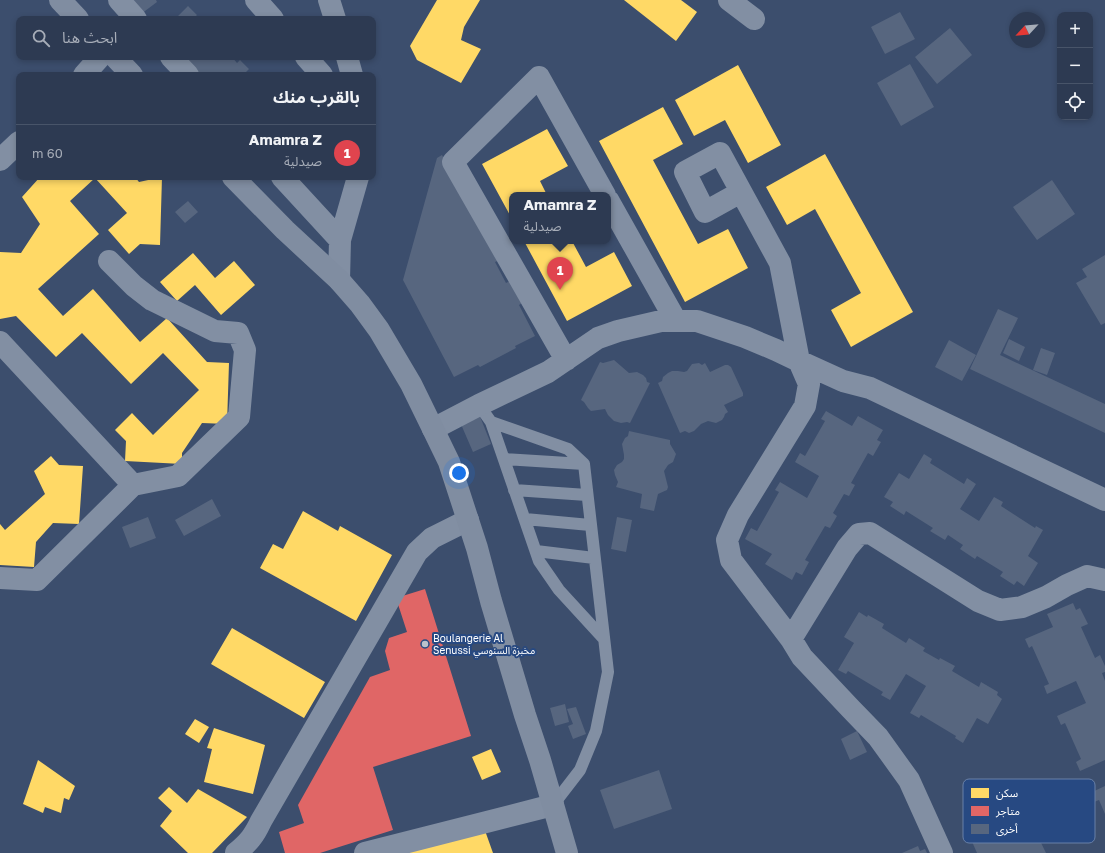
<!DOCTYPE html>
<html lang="ar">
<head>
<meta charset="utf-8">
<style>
	body { margin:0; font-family:"Golos Text","Noto Sans Arabic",sans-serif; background:#354159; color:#f1f3f6; direction:rtl }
	.controls { position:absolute; right:12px; top:12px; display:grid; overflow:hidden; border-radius:8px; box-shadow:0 2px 6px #0003 }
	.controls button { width:36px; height:36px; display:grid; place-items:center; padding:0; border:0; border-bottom:1px solid #485469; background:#2d3a52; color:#f1f3f6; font:20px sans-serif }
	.compass { position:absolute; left:1009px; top:12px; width:36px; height:36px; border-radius:50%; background:#2d3a52; box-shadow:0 2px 6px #0003; rotate:244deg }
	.you { position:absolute; left:459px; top:473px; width:14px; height:14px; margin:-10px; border:3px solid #fff; border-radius:50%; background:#1a73e8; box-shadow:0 0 0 6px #1a73e833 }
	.badge { display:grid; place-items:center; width:26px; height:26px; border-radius:50%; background:#d6ab8b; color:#fff; font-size:13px; font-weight:700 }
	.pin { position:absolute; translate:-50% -33px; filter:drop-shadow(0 1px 2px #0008) }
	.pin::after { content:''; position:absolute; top:21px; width:14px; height:12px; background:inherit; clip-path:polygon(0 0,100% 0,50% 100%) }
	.popup { position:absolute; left:509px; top:192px; width:102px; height:52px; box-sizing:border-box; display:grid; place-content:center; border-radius:8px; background:#2d3a52; filter:drop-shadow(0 1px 3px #0005); font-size:13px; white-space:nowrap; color:#a7adb8 }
	.popup b { font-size:15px; color:#f1f3f6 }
	.popup::after { content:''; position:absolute; left:50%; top:100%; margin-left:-8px; border:8px solid transparent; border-top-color:#2d3a52 }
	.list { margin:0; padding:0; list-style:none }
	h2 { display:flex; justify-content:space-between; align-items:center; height:52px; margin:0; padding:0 16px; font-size:17px }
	h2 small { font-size:13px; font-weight:400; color:#a7adb8 }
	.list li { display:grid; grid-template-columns:26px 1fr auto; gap:12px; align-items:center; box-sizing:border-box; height:56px; padding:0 16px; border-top:1px solid #485469 }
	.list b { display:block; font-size:15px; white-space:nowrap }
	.list p { margin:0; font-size:13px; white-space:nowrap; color:#a7adb8 }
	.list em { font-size:13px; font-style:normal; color:#a7adb8 }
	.icon { flex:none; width:22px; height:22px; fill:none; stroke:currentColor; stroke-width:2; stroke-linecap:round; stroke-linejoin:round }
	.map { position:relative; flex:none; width:1105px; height:853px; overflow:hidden; direction:ltr }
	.search { position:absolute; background:#2d3a52; box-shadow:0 2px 6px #0003; left:16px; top:16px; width:360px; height:44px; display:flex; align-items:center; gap:10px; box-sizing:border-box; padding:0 14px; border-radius:8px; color:#a7adb8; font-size:15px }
	.panel { position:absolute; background:#2d3a52; box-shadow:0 2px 6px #0003; left:16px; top:72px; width:360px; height:108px; border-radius:8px; direction:rtl }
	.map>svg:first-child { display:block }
</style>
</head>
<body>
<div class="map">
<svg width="1105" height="853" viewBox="0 0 1105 853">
	<rect width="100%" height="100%" fill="#3c4e6d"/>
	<path fill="#ffd966" d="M 437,0 L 480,0 L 464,27 L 461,40 L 481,49 L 461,83 L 417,60 L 410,46 Z
		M 624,0 L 681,0 L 697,12 L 676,41 Z
		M 738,65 L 781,145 L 748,163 L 725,120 L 694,136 L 675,100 Z
		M 663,107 L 683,144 L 653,160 L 698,244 L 728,229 L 748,268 L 685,302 L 599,141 Z
		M 547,129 L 568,166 L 540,181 L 547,195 L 512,195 L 512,219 L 482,164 Z
		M 825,154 L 913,312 L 851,347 L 831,310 L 861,293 L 815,209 L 787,225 L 766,187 Z
		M 40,177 L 135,177 L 139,182 L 162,177 L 160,245 L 140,244 L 129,254 L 108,230 L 127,213 L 95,178 L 70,201 L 99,234 L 38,289 L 63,316 L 93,289 L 140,342 L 167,318 L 207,362 L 229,363 L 227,424 L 202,423 L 182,453 L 182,464 L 125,461 L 126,441 L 115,430 L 132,413 L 153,435 L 199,390 L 163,353 L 131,384 L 82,333 L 56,357 L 16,316 L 0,319 L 0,252 L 21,253 L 40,224 L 22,197 Z
		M 524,241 L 572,241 L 586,267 L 614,252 L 632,286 L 567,321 Z
		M 193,253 L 215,278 L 234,261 L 255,285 L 221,315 L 195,285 L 177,301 L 160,282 Z
		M 51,456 L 59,465 L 83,466 L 79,524 L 53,523 L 36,542 L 34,567 L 0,565 L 0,524 L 5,530 L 45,494 L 34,471 Z
		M 303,511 L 338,531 L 340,526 L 392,555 L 356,621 L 260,568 L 273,544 L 283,549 Z
		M 232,628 L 325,682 L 304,718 L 211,664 Z
		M 195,719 L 209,727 L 199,743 L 185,734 Z
		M 214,728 L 265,745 L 253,794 L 204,782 L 212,749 L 207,748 Z
		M 491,749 L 501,772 L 482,780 L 472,757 Z
		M 38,760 L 75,786 L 69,800 L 64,798 L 61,813 L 45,807 L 43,813 L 23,804 Z
		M 169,787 L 187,803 L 198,789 L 247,817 L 212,853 L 188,853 L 160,826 L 172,811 L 158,798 Z
		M 483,825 L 493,853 L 399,853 Z"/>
	<path fill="#e06666" d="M 425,589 L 471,736 L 373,767 L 393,830 L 320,853 L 285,853 L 279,832 L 304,823 L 298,805 L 370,677 L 390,670 L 385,651 L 389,638 L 407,632 L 396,598 Z"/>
	<path fill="#57667f" d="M 130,0 L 156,0 L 157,2 L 141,14 Z
		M 188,6 L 197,15 L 194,18 L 196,19 L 175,19 Z
		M 900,12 L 915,39 L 885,54 L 871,27 Z
		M 950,28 L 972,55 L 937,84 L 915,57 Z
		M 183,57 L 232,57 L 237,63 L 240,60 L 249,69 L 243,75 L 201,75 Z
		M 910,64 L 934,107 L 901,126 L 877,83 Z
		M 442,155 L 485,237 L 500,260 L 495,262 L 506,283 L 510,281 L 522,303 L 519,305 L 535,336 L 515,346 L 516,348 L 480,367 L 478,365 L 454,377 L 403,280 L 437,158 Z
		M 1052,180 L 1075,214 L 1037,240 L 1013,207 Z
		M 188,201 L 198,212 L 185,223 L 175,212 Z
		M 1105,255 L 1105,323 L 1101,325 L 1076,283 L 1087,277 L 1082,269 Z
		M 998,309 L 1018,318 L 1000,355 L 1105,404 L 1105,433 L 970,369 Z
		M 1009,339 L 1025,347 L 1019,361 L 1003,353 Z
		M 949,340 L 976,355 L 962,381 L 935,367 Z
		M 1041,348 L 1055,353 L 1047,375 L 1033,370 Z
		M 614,360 L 629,373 L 637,372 L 643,375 L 646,378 L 647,382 L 650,383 L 630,423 L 627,422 L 621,423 L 614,421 L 608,415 L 605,409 L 591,411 L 588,408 L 584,402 L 581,400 L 600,362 L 603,363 Z
		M 699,363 L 702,365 L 705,363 L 710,372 L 725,365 L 728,365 L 731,367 L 743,393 L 743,396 L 724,405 L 728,412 L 725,414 L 724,417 L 722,420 L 716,423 L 708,421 L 701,424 L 694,431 L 689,433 L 685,431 L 680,433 L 658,383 L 662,381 L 663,377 L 668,373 L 672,371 L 678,371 L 684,372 L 687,371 L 692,364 Z
		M 826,411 L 852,426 L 858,416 L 883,430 L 877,440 L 881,442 L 873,456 L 868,453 L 851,483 L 855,485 L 849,496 L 844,494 L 833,513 L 837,516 L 830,528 L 825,526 L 805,560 L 809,562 L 802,575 L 796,572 L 792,580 L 765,564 L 772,554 L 745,539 L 751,528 L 757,531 L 779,492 L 775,490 L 780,482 L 807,498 L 819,476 L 795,462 L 800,453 L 805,456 L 825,421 L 821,419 Z
		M 479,414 L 491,444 L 473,452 L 460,422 Z
		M 629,431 L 670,440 L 670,444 L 676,454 L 673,462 L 668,465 L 664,471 L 668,487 L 667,490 L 658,494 L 654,511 L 640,508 L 642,494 L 616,487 L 618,482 L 615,475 L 614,470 L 617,465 L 622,462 L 624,459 L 624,455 L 622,444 L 625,438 L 628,436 Z
		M 924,454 L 932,459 L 930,463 L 964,484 L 967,478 L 976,484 L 960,509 L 979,521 L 994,497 L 1003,502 L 1001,506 L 1035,528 L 1036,526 L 1043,530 L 1028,556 L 1038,563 L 1024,586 L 1017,581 L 1014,585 L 1000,576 L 1003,572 L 977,556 L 975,559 L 960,549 L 963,545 L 948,535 L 945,540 L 930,531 L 933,528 L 906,511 L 904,515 L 890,506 L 893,502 L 884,497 L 899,473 L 909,479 Z
		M 212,499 L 221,516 L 184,536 L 175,520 Z
		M 148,517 L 156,538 L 130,548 L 122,527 Z
		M 617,517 L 632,520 L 626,552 L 611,549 Z
		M 1073,603 L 1076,610 L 1080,608 L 1088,624 L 1081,627 L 1095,658 L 1100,655 L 1105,666 L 1105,672 L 1102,673 L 1105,681 L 1105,760 L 1080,771 L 1076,762 L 1081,759 L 1065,723 L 1061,725 L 1057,716 L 1086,703 L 1076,681 L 1047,694 L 1044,686 L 1049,684 L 1032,646 L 1029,648 L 1025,639 L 1053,627 L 1047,614 Z
		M 859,612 L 867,617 L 868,615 L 884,624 L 882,628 L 906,643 L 909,638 L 925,648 L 923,651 L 939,660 L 940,658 L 955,666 L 952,671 L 979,687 L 981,682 L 998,692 L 997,695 L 1002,699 L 988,724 L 977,718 L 963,743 L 955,738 L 956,736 L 921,715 L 919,718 L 910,713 L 926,686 L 906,674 L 890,700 L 881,695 L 883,692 L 848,671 L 846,674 L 838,670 L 854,643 L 844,637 Z
		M 565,704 L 569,722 L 555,726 L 550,708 Z
		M 576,707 L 586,734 L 573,739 L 568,726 L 573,724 L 567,709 Z
		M 857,731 L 867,752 L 850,760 L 841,739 Z
		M 659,770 L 672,809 L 614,829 L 600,790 Z
		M 1105,786 L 1105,814 L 1099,800 L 1094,802 L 1090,793 Z
		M 1026,812 L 1046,853 L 977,853 L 970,837 L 991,828 L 989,824 L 999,820 L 1001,824 Z
		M 918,846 L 920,851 L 925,849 L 927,853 L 902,853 Z"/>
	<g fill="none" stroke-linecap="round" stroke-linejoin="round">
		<path stroke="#828fa3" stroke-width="12" d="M 479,405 L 491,422 L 568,449 L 584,464 L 608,672 L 596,731 L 580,770 L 553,805
			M 491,422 L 539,561 L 559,590 L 603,638
			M 504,459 L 584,464
			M 514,490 L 587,495
			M 525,519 L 590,525
			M 536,551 L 594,558"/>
		<path stroke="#828fa3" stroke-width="22" d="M 119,0 L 136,19
			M 256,0 L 273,19
			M 329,0 L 335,19
			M 729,0 L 754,19
			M 171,57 L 188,75
			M 306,57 L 322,75
			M 347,57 L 352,75
			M 84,75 L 100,57
			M 0,160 L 19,142
			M 282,177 L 340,240
			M 741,192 L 705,212 L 685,172 L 720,153 L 780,263 L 799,361 L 843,381 L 870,388 L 1105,500
			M 608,200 L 676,321
			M 339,280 L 340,240 L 358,177
			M 0,342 L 133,485 L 178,476 L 239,417 L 245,350 L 238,333 L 215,331 L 152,300 L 134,286 L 109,261
			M 566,360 L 453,162 L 539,77 L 605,195
			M 433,429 L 479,405 L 548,372 L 598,338 L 618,331 L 661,321 L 697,321 L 745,337 L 776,350 L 799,361 L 809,384 L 805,406 L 738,515 L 727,540 L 731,560 L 791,639 L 802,657 L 850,708 L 878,737 L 909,780 L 942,853
			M 0,578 L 37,580 L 133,485
			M 791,639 L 847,548 L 859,534 L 870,533 L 978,601 L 1000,610 L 1022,607 L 1046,597 L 1067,585 L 1087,576 L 1105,580
			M 236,853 C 249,842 254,836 261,821 L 417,552 L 432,538 L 468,520
			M 365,853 L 553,805"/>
		<path stroke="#808da1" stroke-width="22" d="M 60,0 L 78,19
			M 115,57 L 132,75
			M 233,177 L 285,230 L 339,280 L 360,304 L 379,330 L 411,384 L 433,429 L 449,462 L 477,548 L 491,601 L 525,715 L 540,760 L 567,853"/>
	</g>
	<circle fill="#bbc1cc" stroke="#274982" stroke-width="1.5" cx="425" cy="644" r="4"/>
	<g text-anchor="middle" stroke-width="4" stroke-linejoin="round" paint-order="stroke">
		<g font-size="10" fill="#fff" stroke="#274982" text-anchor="start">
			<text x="433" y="642">Boulangerie Al<tspan x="433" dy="12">Senussi مخبزة السنوسي</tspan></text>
		</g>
	</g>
	<rect x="963" y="779" width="132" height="64" rx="6" fill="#274982" stroke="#6880a8" stroke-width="1"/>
	<rect x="971" y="788" width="18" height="10" fill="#ffd966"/>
	<rect x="971" y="806" width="18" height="10" fill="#e06666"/>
	<rect x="971" y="824" width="18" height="10" fill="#57667f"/>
	<g font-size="11" fill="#fff">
		<text x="996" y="797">سكن</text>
		<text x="996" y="815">متاجر</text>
		<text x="996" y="833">أخرى</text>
	</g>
</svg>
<div class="controls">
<button>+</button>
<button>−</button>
<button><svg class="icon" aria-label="locate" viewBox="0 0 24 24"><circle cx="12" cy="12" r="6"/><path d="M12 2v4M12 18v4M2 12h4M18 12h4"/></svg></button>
</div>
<svg class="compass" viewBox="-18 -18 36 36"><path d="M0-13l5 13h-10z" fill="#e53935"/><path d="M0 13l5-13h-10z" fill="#a7adb8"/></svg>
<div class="you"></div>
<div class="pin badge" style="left:560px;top:290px;background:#e0444e">1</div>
<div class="popup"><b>Amamra Z</b>صيدلية</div>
<div class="search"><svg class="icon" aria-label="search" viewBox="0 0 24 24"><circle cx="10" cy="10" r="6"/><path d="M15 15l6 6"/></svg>ابحث هنا</div>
<section class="panel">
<h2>بالقرب منك<small></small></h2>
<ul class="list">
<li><span class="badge" style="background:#e0444e">1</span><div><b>Amamra Z</b><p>صيدلية</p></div><em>60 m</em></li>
</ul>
</section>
</div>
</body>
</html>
